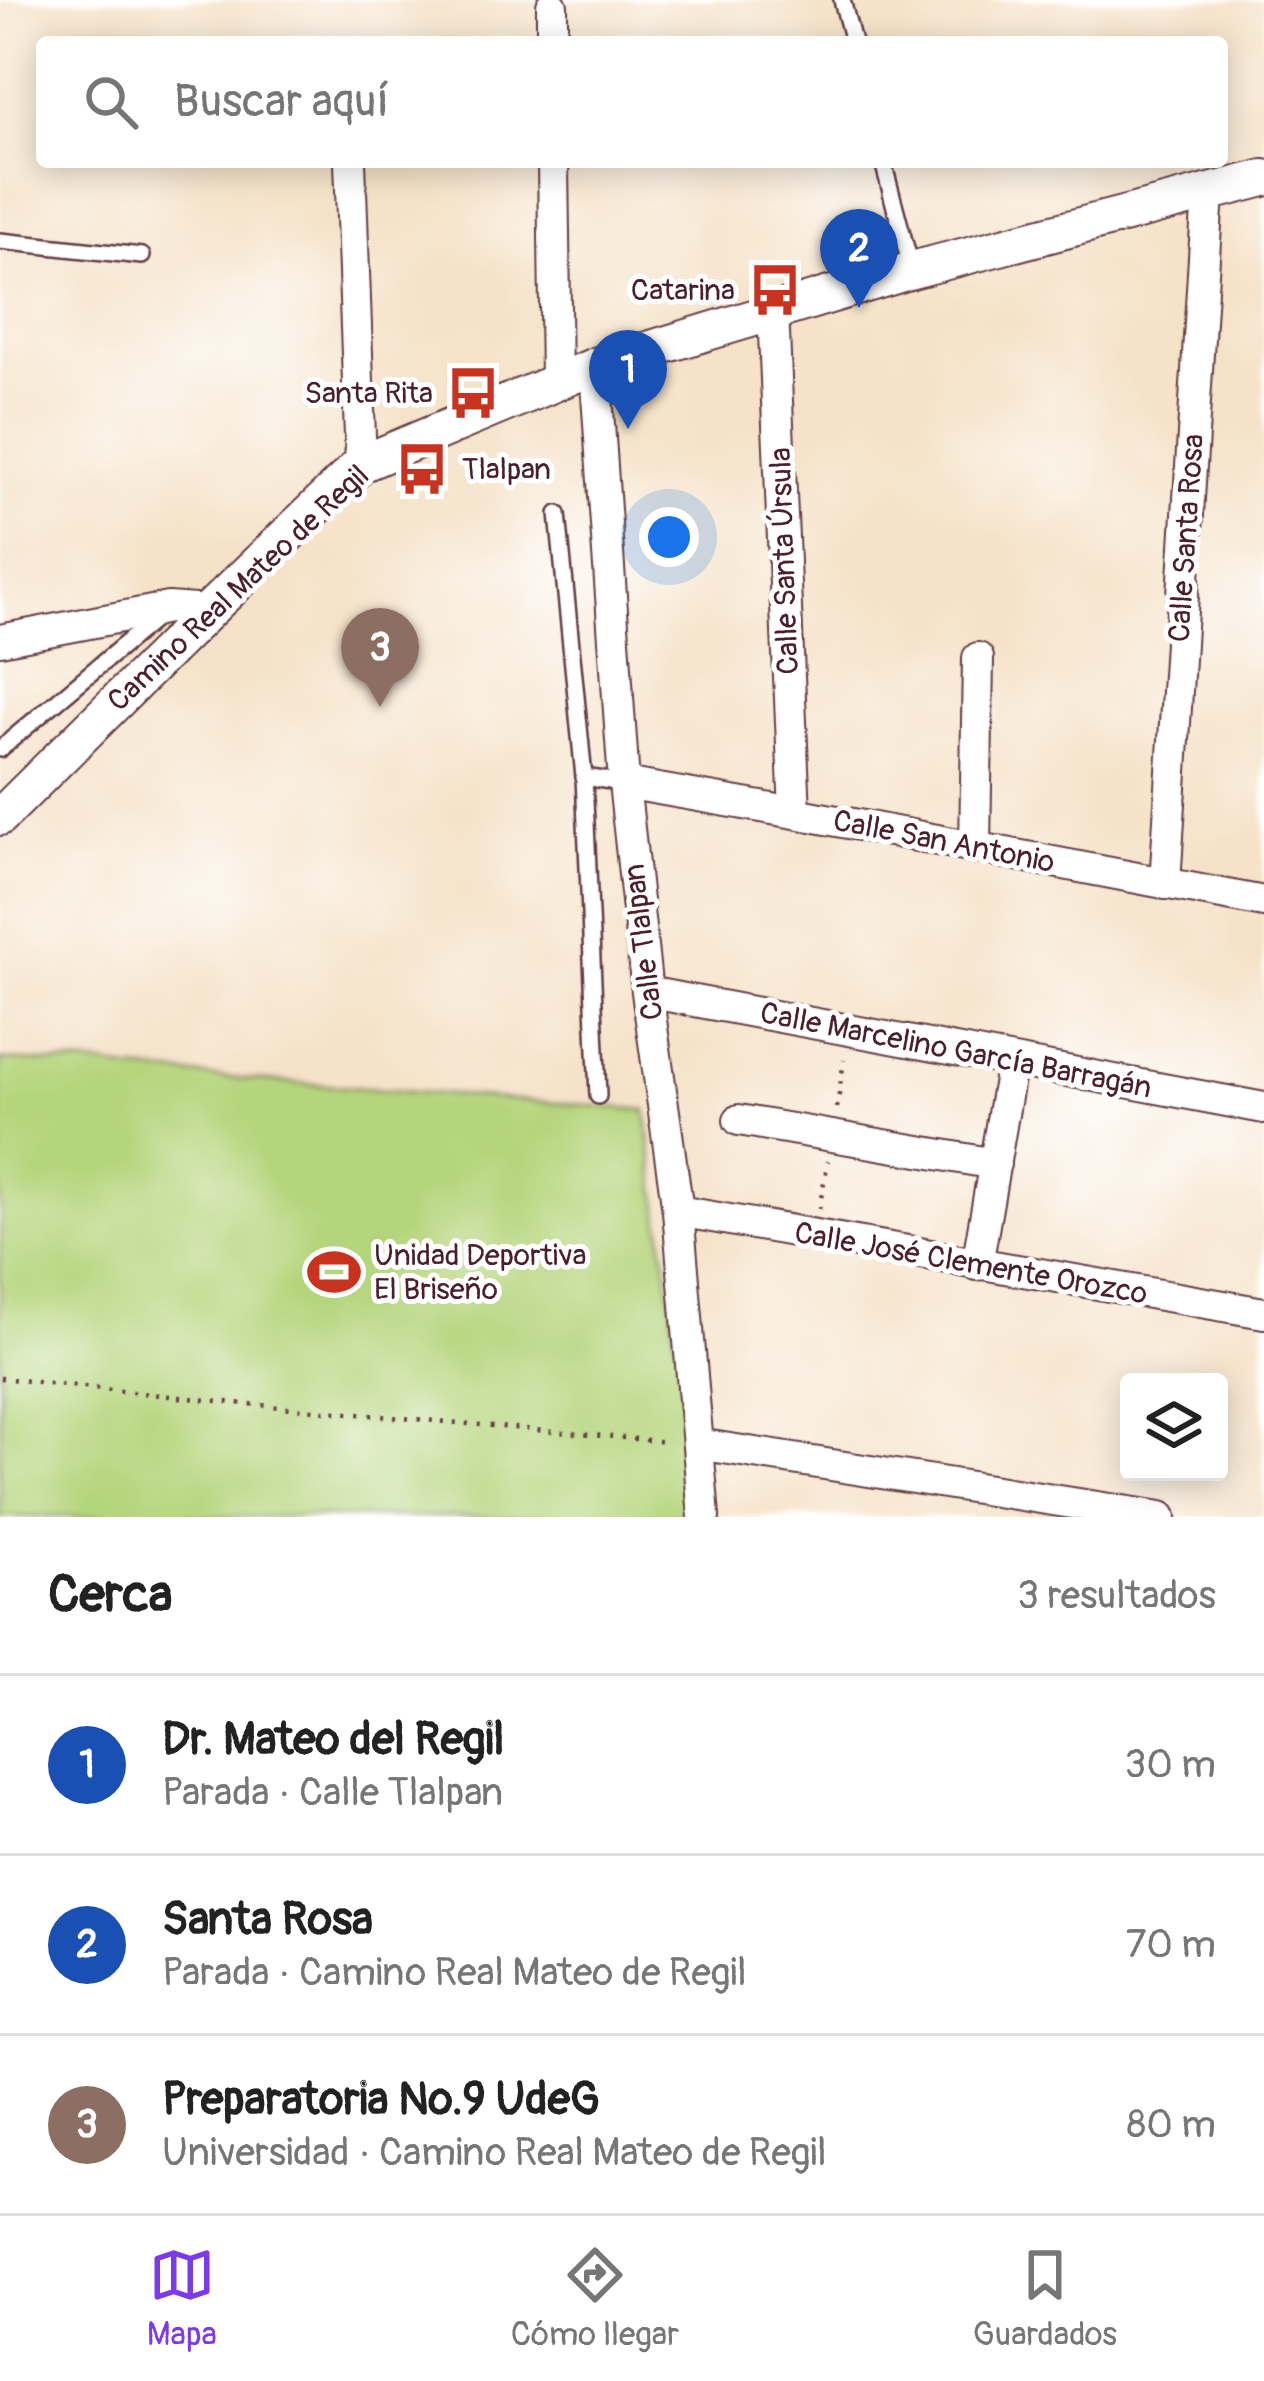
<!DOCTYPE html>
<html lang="es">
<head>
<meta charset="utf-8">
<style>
	body { margin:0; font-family:Pangolin,sans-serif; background:#f6f6f6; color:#222 }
	.controls { position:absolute; right:36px; bottom:36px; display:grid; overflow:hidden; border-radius:12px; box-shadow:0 6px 30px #0003 }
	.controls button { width:108px; height:108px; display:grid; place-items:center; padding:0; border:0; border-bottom:3px solid #e0e0e0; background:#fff; color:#222; font:60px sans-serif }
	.you { position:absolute; left:669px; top:537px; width:42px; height:42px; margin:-30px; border:9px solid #fff; border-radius:50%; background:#1a73e8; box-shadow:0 0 0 18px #1a73e833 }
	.badge { display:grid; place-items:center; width:78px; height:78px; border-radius:50%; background:#7c3aed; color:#fff; font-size:39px; font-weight:700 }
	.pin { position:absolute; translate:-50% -99px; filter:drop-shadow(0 3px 6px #0008) }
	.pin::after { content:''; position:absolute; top:63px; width:42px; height:36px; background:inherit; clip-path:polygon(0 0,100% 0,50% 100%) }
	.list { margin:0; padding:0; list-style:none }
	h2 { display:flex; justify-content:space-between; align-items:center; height:156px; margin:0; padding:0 48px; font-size:51px }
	h2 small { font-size:39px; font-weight:400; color:#767676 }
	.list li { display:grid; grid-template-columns:78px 1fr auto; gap:36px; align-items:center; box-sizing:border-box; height:180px; padding:0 48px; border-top:3px solid #e0e0e0 }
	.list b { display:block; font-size:45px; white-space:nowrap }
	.list p { margin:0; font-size:39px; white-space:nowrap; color:#767676 }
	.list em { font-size:39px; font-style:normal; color:#767676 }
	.icon { flex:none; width:66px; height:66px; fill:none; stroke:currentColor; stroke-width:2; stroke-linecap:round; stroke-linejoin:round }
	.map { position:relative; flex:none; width:1264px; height:1517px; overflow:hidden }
	.search { position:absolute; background:#fff; box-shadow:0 6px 30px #0003; left:36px; right:36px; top:36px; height:132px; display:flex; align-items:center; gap:30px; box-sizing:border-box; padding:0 42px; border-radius:12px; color:#767676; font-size:45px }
	.sheet { height:696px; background:#fff }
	nav { display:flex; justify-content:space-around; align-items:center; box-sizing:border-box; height:168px; border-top:3px solid #e0e0e0; background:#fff; font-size:33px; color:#767676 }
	nav a { display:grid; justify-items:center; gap:6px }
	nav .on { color:#7c3aed }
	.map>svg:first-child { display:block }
</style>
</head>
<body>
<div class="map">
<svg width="1264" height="1517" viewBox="0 0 1264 1517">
	<rect width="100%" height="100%" fill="#fff"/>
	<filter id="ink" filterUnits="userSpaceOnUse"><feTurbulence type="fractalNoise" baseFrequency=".00833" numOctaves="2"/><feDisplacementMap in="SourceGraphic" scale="24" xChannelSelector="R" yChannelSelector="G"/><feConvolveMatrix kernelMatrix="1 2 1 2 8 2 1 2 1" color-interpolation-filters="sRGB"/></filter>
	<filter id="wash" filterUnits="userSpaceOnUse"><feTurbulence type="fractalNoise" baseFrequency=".004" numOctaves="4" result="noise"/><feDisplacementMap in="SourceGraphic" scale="48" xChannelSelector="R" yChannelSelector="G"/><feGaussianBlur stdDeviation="2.7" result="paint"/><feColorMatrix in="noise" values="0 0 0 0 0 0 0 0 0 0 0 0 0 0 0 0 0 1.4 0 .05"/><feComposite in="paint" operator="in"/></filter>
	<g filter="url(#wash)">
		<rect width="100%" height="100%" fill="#f5e2c8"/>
		<path fill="#b5d57d" stroke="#807a54" stroke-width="3" d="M 0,1060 L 103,1065 L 128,1070 L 646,1110 L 688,1434 L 687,1517 L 0,1517 Z"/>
	</g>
	<g filter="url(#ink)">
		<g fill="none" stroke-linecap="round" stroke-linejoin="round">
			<g stroke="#643c43" stroke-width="20">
				<path id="service" d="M 842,0 L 853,42
					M 883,162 L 911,267
					M 0,241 L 142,256
					M 558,514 L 584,777 L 598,1096
					M 0,749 L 156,618
					M 584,777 L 624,783"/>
			</g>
			<g stroke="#643c43" stroke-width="34">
				<path id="minor" d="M 552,6 L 552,42
					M 350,162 L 361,464
					M 553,162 L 556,381
					M 773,310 L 795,813
					M 595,366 L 624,783 L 647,992 L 678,1211 L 704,1517
					M 0,640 L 168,608 L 208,611
					M 624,783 L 795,813 L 1264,902
					M 975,848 L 978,658
					M 1165,884 L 1208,193
					M 647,992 L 1264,1108
					M 739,1120 L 995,1164
					M 678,1211 L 1264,1313
					M 977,1265 L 1012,1062
					M 698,1444 L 1161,1517"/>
			</g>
			<g stroke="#643c43" stroke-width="40">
				<path id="tertiary" d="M 0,817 L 208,611 L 361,464 L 595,366 L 912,270 L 1264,178"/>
			</g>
			<path stroke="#643c43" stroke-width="4.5" stroke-dasharray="3 9" stroke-linecap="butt" d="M 837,1108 L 844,1060
				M 819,1209 L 828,1161
				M 0,1378 L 226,1402 L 669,1442"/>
			<use href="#service" stroke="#fff" stroke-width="15"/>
			<use href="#minor" stroke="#fff" stroke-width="30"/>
			<use href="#tertiary" stroke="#fff" stroke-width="36"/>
		</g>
	</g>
	<defs>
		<g id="bus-bare" transform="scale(4.14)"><path d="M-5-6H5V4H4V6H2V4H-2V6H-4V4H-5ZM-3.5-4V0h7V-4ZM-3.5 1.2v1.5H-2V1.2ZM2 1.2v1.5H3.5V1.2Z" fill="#c8321e" stroke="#fff" stroke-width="2.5" paint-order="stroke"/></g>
		<g id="stadium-bare" transform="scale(4.14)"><path d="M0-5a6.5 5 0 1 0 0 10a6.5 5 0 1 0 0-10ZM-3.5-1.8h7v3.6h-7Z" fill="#c8321e" stroke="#fff" stroke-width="2.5" paint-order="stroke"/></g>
	</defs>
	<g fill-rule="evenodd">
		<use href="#bus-bare" x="775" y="290"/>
		<use href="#bus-bare" x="473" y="393"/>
		<use href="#bus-bare" x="422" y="469"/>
		<use href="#stadium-bare" x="334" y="1272"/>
	</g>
	<g text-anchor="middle" stroke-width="10" stroke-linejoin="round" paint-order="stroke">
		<g font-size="30" fill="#4a1f2b" stroke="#fff" text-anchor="end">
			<text x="735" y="300">Catarina</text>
			<text x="433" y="403">Santa Rita</text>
			<text x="462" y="479" text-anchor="start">Tlalpan</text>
			<text x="374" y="1265" text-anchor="start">Unidad Deportiva<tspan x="374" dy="34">El Briseño</tspan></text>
		</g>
		<g font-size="30" fill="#4a1f2b" stroke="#fff">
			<text transform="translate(1186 538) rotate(-86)" y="10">Calle Santa Rosa</text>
			<text transform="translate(784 561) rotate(-92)" y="10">Calle Santa Úrsula</text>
			<text transform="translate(238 588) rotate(-43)" y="10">Camino Real Mateo de Regil</text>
			<text transform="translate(944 841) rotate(11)" y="10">Calle San Antonio</text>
			<text transform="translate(643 942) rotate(-97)" y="10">Calle Tlalpan</text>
			<text transform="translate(956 1050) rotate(11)" y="10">Calle Marcelino García Barragán</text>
			<text transform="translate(971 1263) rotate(10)" y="10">Calle José Clemente Orozco</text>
		</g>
	</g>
</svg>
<div class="controls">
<button><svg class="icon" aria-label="layers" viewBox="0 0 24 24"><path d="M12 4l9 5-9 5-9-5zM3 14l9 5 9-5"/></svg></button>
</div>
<div class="you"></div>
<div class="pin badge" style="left:628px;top:429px;background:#1a4fb4">1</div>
<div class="pin badge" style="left:859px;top:308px;background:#1a4fb4">2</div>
<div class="pin badge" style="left:380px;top:707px;background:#8d6e63">3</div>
<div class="search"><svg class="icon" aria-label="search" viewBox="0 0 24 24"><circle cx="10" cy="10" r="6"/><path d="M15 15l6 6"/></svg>Buscar aquí</div>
</div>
<section class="sheet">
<h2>Cerca<small>3 resultados</small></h2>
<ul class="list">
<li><span class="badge" style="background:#1a4fb4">1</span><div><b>Dr. Mateo del Regil</b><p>Parada · Calle Tlalpan</p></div><em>30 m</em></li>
<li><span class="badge" style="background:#1a4fb4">2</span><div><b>Santa Rosa</b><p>Parada · Camino Real Mateo de Regil</p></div><em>70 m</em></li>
<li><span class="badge" style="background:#8d6e63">3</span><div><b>Preparatoria No.9 UdeG</b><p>Universidad · Camino Real Mateo de Regil</p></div><em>80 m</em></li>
</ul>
</section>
<nav>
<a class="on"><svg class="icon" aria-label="map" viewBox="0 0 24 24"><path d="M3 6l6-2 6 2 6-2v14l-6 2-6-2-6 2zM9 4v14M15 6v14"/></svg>Mapa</a>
<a><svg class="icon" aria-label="directions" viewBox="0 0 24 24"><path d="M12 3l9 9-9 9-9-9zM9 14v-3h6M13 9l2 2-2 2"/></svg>Cómo llegar</a>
<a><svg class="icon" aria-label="saved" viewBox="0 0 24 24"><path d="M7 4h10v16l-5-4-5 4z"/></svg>Guardados</a>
</nav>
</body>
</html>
